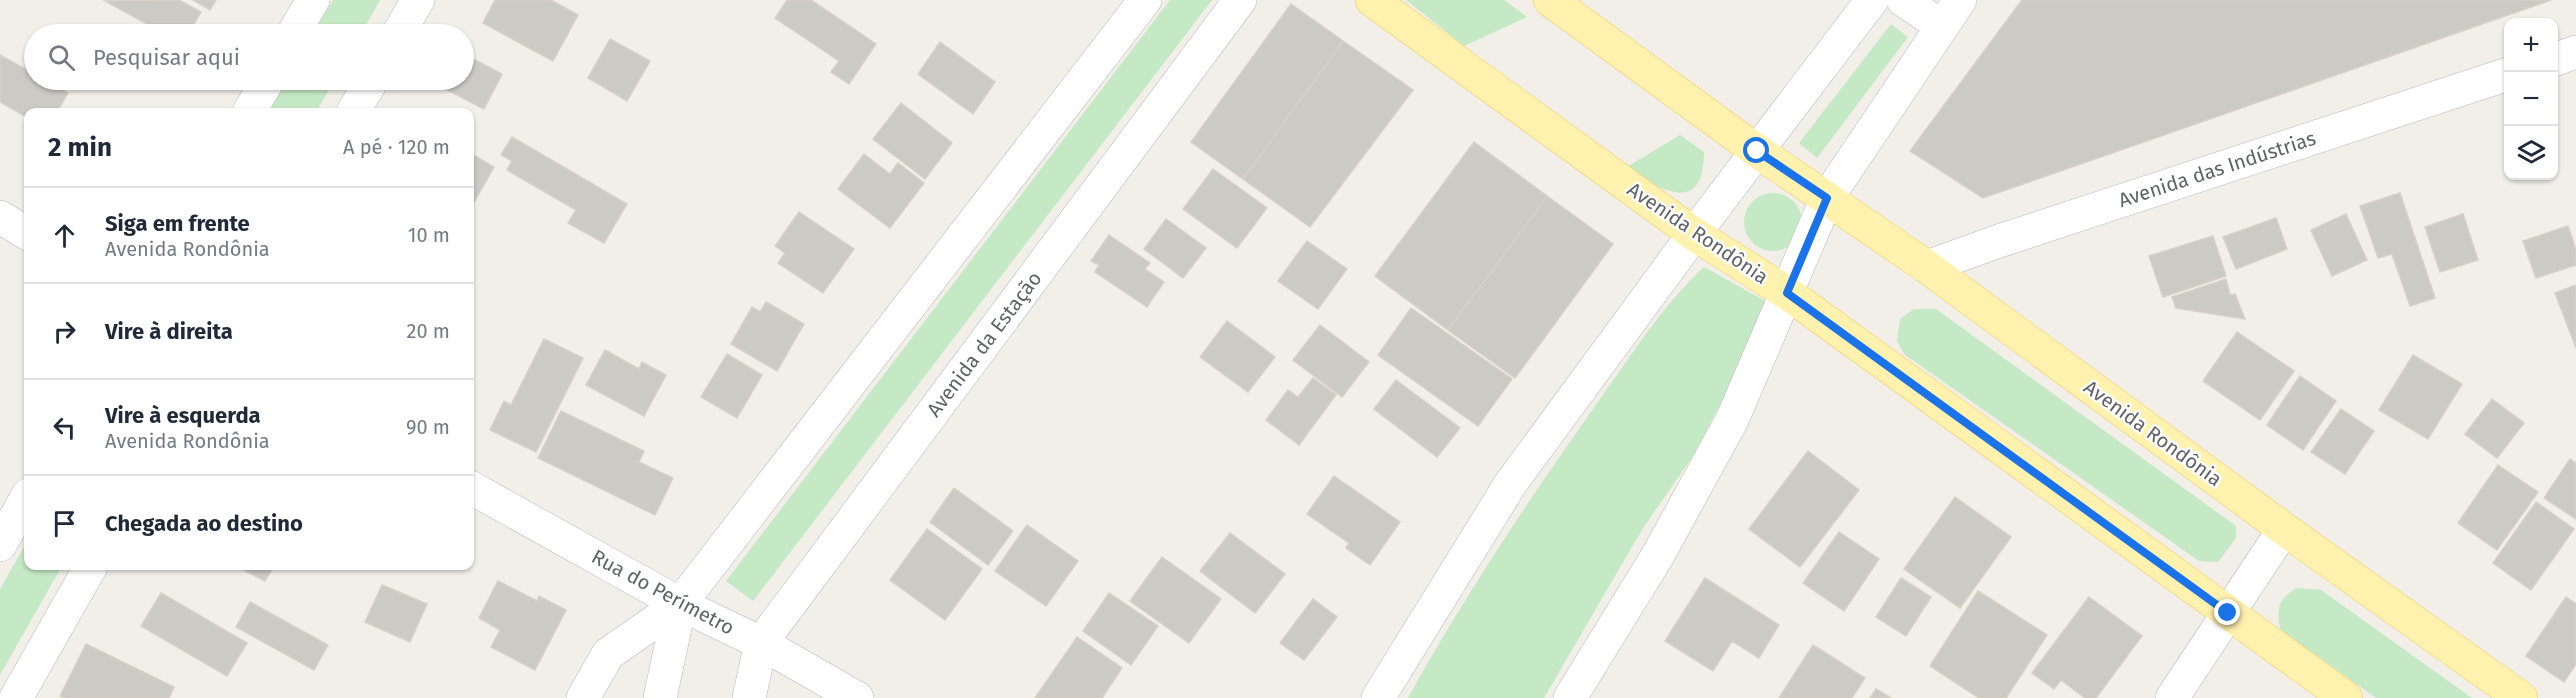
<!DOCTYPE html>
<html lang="pt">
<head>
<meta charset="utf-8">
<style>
	body { margin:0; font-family:"Fira Sans",sans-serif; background:#f2f2f3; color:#1f2937 }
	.controls { position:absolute; right:18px; top:18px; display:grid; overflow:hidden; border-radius:12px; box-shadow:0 2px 4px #0004 }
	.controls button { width:54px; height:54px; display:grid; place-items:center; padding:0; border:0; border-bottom:2px solid #e0e1e3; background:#fff; color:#1f2937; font:30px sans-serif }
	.stop { position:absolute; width:18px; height:18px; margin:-14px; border:4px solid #1a73e8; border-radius:50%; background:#fff }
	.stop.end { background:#1a73e8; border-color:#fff; box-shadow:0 2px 6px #0008 }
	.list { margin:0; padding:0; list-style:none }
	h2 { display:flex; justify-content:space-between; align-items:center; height:78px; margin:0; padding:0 24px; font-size:26px }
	h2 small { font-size:20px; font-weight:400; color:#747a83 }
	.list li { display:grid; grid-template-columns:39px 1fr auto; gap:18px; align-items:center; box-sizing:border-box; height:96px; padding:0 24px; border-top:2px solid #e0e1e3 }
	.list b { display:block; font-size:22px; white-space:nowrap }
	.list p { margin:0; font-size:20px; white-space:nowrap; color:#747a83 }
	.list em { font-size:20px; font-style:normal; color:#747a83 }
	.icon { flex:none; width:33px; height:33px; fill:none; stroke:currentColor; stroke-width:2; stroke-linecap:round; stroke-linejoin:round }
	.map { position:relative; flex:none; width:2576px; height:698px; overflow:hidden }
	.search { position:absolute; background:#fff; box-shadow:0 2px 4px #0004; left:24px; top:24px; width:450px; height:66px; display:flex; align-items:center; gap:15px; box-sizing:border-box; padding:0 21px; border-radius:33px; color:#747a83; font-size:22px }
	.panel { position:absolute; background:#fff; box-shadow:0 2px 4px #0004; left:24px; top:108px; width:450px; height:462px; border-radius:12px }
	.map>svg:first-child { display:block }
</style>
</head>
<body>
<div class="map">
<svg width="2576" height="698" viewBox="0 0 2576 698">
	<rect width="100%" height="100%" fill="#f1efe8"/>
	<path fill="#c5e8c5" d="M 333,0 L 380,0 L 361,34 L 312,34 Z
		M 1170,0 L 1212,0 L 753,601 L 726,581 Z
		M 1406,0 L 1504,0 L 1527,17 L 1464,46 Z
		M 1891,24 L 1908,37 L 1817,158 L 1799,143 Z
		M 286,80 L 335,80 L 316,112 L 267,112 Z
		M 1680,135 L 1704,152 C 1704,217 1659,190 1627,167 Z
		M1744 222a29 29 0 1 1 58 0a29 29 0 1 1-58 0Z
		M 1704,267 L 1767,302 L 1726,393 L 1693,456 L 1643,528 L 1544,698 L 1408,698 C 1465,595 1532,495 1600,399 C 1633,353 1663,305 1704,267 Z
		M 1914,309 L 1936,309 L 2236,526 L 2236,538 L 2218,562 L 2199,561 L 1904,354 L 1897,341 L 1900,319 Z
		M 28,540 L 28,566 L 62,566 L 0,675 L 0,589 Z
		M 2297,588 L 2321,590 L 2472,698 L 2376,698 L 2280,629 C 2277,607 2277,600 2297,588 Z"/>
	<path fill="#cccac5" stroke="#d6d1c6" stroke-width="1.5" d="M 179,0 L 201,12 L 188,34 L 165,34 L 105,1 Z
		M 193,0 L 216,0 L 210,10 Z
		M 495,0 L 551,0 L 578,15 L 553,61 L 483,23 Z
		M 787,0 L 811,0 L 876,44 L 849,84 L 831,72 L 839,61 L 775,18 Z
		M 2022,0 L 2551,0 L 1983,198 L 1910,151 Z
		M 1291,4 L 1343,41 L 1243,179 L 1191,142 Z
		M 610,39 L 650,61 L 627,101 L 588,78 Z
		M 1343,41 L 1413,90 L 1310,227 L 1243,179 Z
		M 940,42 L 995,82 L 973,114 L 918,74 Z
		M 464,54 L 502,74 L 484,109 L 445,89 L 450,80 L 464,80 Z
		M 0,55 L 34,74 L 34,80 L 44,80 L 68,93 L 57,112 L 28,112 L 28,118 L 0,102 Z
		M 901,103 L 952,143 L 925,179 L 873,139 Z
		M 512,137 L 627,204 L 604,243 L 568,223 L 576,210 L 507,170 L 512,161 L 501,155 Z
		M 1474,142 L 1547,196 L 1448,330 L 1375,276 Z
		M 470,153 L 494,167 L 473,204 L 470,202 Z
		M 864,154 L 890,174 L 898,163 L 924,183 L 890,228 L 838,189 Z
		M 1213,169 L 1267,208 L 1237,248 L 1183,209 Z
		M 2400,193 L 2435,298 L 2410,306 L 2392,254 L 2378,258 L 2360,206 Z
		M 1547,196 L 1613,244 L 1515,378 L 1448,330 Z
		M 799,212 L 854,249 L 823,293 L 778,263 L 785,253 L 775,246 Z
		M 2346,214 L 2367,260 L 2332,276 L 2311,230 Z
		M 2463,214 L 2478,260 L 2440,272 L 2425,227 Z
		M 2276,218 L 2287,249 L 2236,269 L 2223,237 Z
		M 1166,219 L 1206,248 L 1183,278 L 1144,249 Z
		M 2568,226 L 2576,250 L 2576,265 L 2536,278 L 2523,241 Z
		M 1109,235 L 1150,263 L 1145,269 L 1164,282 L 1147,307 L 1095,272 L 1099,265 L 1091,261 Z
		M 2213,236 L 2226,276 L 2163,297 L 2149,256 Z
		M 1307,241 L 1347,269 L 1318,309 L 1278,281 Z
		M 2226,279 L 2230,295 L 2235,294 L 2245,319 L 2176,308 L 2172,297 Z
		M 2576,285 L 2576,348 L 2555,293 Z
		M 766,302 L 804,324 L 777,371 L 731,344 L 752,307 L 760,312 Z
		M 1411,308 L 1512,379 L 1478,426 L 1378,355 Z
		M 1227,321 L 1275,357 L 1248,392 L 1200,357 Z
		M 1320,325 L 1369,362 L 1342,397 L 1293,360 Z
		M 2237,332 L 2294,371 L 2260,420 L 2203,381 Z
		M 544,339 L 583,358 L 536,452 L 490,430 L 504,401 L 511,405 Z
		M 605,350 L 639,369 L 642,362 L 666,375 L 644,416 L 586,385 Z
		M 727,354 L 762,375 L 737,418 L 701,397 Z
		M 2413,355 L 2462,384 L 2428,439 L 2379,410 Z
		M 2300,376 L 2336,401 L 2303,450 L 2267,425 Z
		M 1313,378 L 1336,395 L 1299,445 L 1266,420 L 1288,390 L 1298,397 Z
		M 1396,380 L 1460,428 L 1437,457 L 1374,409 Z
		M 2492,399 L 2524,423 L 2497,458 L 2465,434 Z
		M 2341,409 L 2374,431 L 2345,474 L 2311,452 Z
		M 561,411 L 644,451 L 639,462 L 673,478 L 655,515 L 538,458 Z
		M 1808,451 L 1859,490 L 1800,567 L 1749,529 Z
		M 2570,459 L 2576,463 L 2576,519 L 2544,498 Z
		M 2498,465 L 2538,492 L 2497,550 L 2458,523 Z
		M 1334,476 L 1400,522 L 1370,565 L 1346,548 L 1349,543 L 1307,514 Z
		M 954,488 L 1013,531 L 988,565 L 930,522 Z
		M 1955,497 L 2011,537 L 1960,608 L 1904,569 Z
		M 2536,502 L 2574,529 L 2531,590 L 2493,563 Z
		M 1027,525 L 1078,561 L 1046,606 L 995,571 Z
		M 927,529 L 982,569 L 945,620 L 890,580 Z
		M 1839,532 L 1879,559 L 1844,611 L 1803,583 Z
		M 1230,533 L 1285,574 L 1255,613 L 1200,571 Z
		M 1162,557 L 1221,599 L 1189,643 L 1130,601 Z
		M 236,566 L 274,566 L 265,581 Z
		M 1705,578 L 1779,625 L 1759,658 L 1732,641 L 1713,671 L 1665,641 Z
		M 1901,578 L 1931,597 L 1906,636 L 1876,617 Z
		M 498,581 L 537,601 L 539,596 L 566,610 L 535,670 L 491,647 L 500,630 L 479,618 Z
		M 382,585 L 427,604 L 410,642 L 365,622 Z
		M 1978,591 L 2047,635 L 2006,698 L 1979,698 L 1930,666 Z
		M 161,593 L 247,643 L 227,676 L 141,626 Z
		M 1109,593 L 1158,626 L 1131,665 L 1083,631 Z
		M 2089,597 L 2142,636 L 2096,698 L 2085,698 L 2061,680 L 2054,689 L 2032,673 Z
		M 2566,597 L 2576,604 L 2576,664 L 2564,682 L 2526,656 Z
		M 1313,599 L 1337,617 L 1304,660 L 1280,643 Z
		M 250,602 L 328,645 L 314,670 L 236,627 Z
		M 1077,637 L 1122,668 L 1102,698 L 1035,698 Z
		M 86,644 L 174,687 L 169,698 L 65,698 L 60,696 Z
		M 1813,645 L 1865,678 L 1852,698 L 1779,698 Z
		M 1876,689 L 1891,698 L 1870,698 Z"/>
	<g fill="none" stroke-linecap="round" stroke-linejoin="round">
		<g stroke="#b5b8bc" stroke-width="34">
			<path id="minor" d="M 1903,0 L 1941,26
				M 293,34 L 313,0
				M 398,34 L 418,0
				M 2554,60 L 2576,52
				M 249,112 L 268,80
				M 353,112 L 372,80
				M 0,217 L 28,234
				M 1927,267 L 1999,241 L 2508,74
				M 470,487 L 680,604 L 761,643 L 857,698
				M 0,545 L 28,495
				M 16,698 L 91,566
				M 583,698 L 608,654 L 680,604
				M 660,698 L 680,604 L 1145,0
				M 749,698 L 761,643 L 1240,0
				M 1378,698 L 1511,483 L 1694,234 L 1872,0
				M 1570,698 L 1658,555 L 1732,420 L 1827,198 L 1960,0
				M 2172,698 L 2284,529"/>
		</g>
		<g stroke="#f2c960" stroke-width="34">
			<path id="major" d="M 1372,0 L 1694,234 L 1787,293 L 2346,698
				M 1550,0 L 1757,151 L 1927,267 L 2284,529 L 2521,698"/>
		</g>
		<use href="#minor" stroke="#fff" stroke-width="33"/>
		<use href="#major" stroke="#fff2af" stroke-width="33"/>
	</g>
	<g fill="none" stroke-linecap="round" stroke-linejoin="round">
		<path stroke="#1a73e8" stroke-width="8" d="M 1757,151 L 1827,198 L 1787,293 L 2228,613"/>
	</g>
	<g text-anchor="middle" stroke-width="4.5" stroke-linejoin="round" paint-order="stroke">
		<g font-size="20" fill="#5f6368" stroke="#fff">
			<text transform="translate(2217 169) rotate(-18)" y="7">Avenida das Indústrias</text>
			<text transform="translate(1698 233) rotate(34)" y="7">Avenida Rondônia</text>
			<text transform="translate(984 344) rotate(-53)" y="7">Avenida da Estação</text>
			<text transform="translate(2153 433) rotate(36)" y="7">Avenida Rondônia</text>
			<text transform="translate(663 592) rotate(28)" y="7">Rua do Perímetro</text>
		</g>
	</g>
</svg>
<div class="controls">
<button>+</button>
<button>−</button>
<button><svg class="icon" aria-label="layers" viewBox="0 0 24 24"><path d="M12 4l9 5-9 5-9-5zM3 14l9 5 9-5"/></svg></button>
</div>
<div class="stop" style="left:1757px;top:151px"></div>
<div class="stop end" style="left:2228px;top:613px"></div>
<div class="search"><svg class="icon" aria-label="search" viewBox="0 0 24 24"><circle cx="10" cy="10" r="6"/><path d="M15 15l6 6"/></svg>Pesquisar aqui</div>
<section class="panel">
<h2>2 min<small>A pé · 120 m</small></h2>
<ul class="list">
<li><svg class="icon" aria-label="ahead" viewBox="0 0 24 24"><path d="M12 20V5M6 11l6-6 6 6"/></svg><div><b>Siga em frente</b><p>Avenida Rondônia</p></div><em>10 m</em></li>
<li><svg class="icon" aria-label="right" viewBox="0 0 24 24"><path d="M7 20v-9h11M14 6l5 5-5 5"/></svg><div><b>Vire à direita</b></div><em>20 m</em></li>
<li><svg class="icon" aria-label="left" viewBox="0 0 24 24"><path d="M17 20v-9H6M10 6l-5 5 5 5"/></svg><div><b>Vire à esquerda</b><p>Avenida Rondônia</p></div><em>90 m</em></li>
<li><svg class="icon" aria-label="arrive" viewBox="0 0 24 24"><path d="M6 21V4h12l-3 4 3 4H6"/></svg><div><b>Chegada ao destino</b></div></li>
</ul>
</section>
</div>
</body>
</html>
